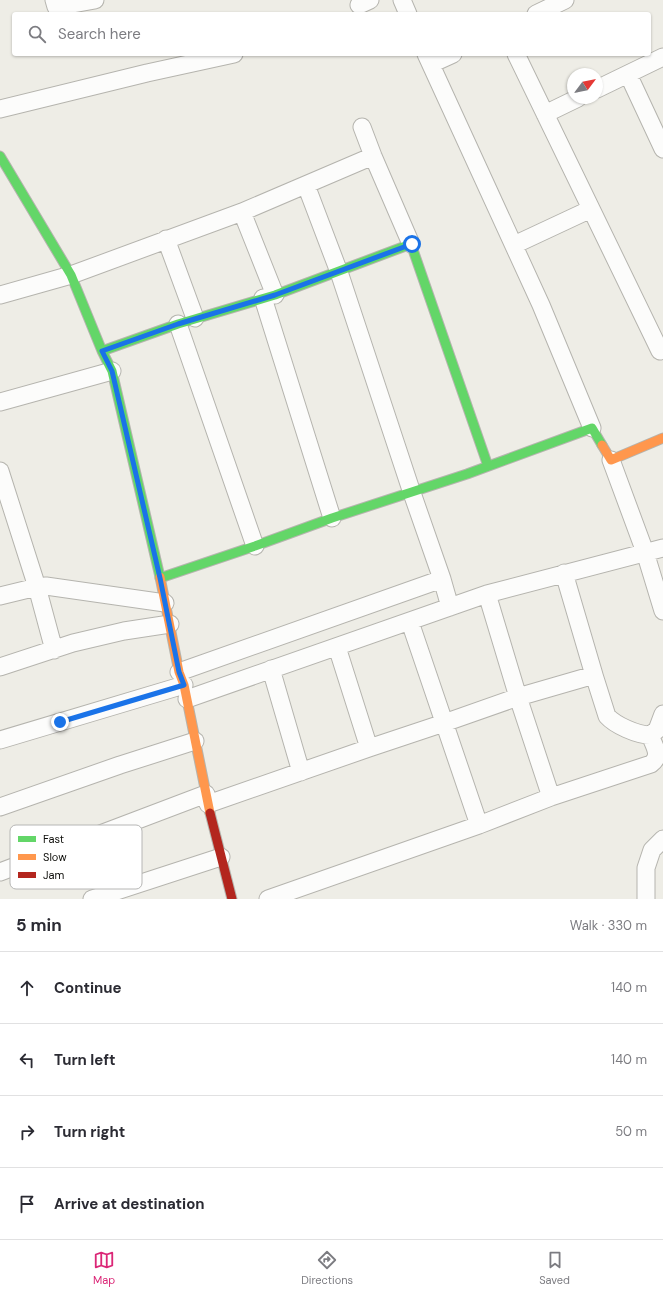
<!DOCTYPE html>
<html lang="en">
<head>
<meta charset="utf-8">
<style>
	body { margin:0; font-family:"DM Sans",sans-serif; background:#f7f7f7; color:#2b2b33 }
	.compass { position:absolute; left:567px; top:68px; width:36px; height:36px; border-radius:50%; background:#fff; box-shadow:0 1px 3px #0004; rotate:58deg }
	.stop { position:absolute; width:12px; height:12px; margin:-9px; border:3px solid #1a73e8; border-radius:50%; background:#fff }
	.stop.end { background:#1a73e8; border-color:#fff; box-shadow:0 1px 4px #0008 }
	.list { margin:0; padding:0; list-style:none }
	h2 { display:flex; justify-content:space-between; align-items:center; height:52px; margin:0; padding:0 16px; font-size:17px }
	h2 small { font-size:13px; font-weight:400; color:#7c7c81 }
	.list li { display:grid; grid-template-columns:26px 1fr auto; gap:12px; align-items:center; box-sizing:border-box; height:72px; padding:0 16px; border-top:1px solid #e1e1e2 }
	.list b { display:block; font-size:15px; white-space:nowrap }
	.list em { font-size:13px; font-style:normal; color:#7c7c81 }
	.icon { flex:none; width:22px; height:22px; fill:none; stroke:currentColor; stroke-width:2; stroke-linecap:round; stroke-linejoin:round }
	.map { position:relative; flex:none; width:663px; height:899px; overflow:hidden }
	.search { position:absolute; background:#fff; box-shadow:0 1px 3px #0004; left:12px; right:12px; top:12px; height:44px; display:flex; align-items:center; gap:10px; box-sizing:border-box; padding:0 14px; border-radius:4px; color:#7c7c81; font-size:15px }
	.sheet { height:340px; background:#fff }
	nav { display:flex; justify-content:space-around; align-items:center; box-sizing:border-box; height:56px; border-top:1px solid #e1e1e2; background:#fff; font-size:11px; color:#7c7c81 }
	nav a { display:grid; justify-items:center; gap:2px }
	nav .on { color:#db2777 }
	.map>svg:first-child { display:block }
</style>
</head>
<body>
<div class="map">
<svg width="663" height="899" viewBox="0 0 663 899">
	<rect width="100%" height="100%" fill="#eeede6"/>
	<g fill="none" stroke-linecap="round" stroke-linejoin="round">
		<g stroke="#b5b4ae" stroke-width="19">
			<path id="street" d="M 54,0 L 56,7 L 95,0
				M 402,0 L 408,14
				M 359,5 L 370,0
				M 536,14 L 565,0
				M 426,54 L 541,305 L 592,428
				M 516,54 L 660,351
				M 431,64 L 453,54
				M 628,74 L 663,149
				M 597,89 L 663,57
				M 0,109 L 147,73 L 234,54
				M 545,114 L 578,98
				M 362,127 L 373,156 L 411,244
				M 306,185 L 339,272 L 412,493 L 442,579 L 450,607
				M 242,212 L 275,295
				M 166,239 L 195,318
				M 514,245 L 591,209
				M 0,295 L 71,275 L 242,212 L 373,156
				M 263,298 L 332,518
				M 178,324 L 255,546
				M 0,402 L 112,371
				M 611,460 L 645,552 L 663,611
				M 0,471 L 37,587 L 46,586 L 165,603
				M 487,594 L 518,697 L 551,797
				M 0,596 L 37,587 L 54,650
				M 410,622 L 479,825
				M 337,647 L 369,748
				M 0,667 L 73,643 L 124,631 L 170,624
				M 271,669 L 301,772
				M 179,672 L 442,579
				M 594,675 L 607,716 C 615,725 637,735 650,735 L 657,730 L 663,714
				M 187,699 L 487,594 L 663,548
				M 0,740 L 184,685
				M 208,804 L 369,748 L 444,723 L 518,697 L 594,675 L 564,573
				M 0,807 L 120,765 L 195,741
				M 0,872 L 206,794
				M 92,899 L 221,857
				M 268,899 L 479,825 L 551,797 L 651,764 C 662,756 654,746 650,735
				M 646,899 L 646,868 L 652,850 L 663,839"/>
		</g>
		<g stroke="#b5b4ae" stroke-width="11">
			<path id="fast" d="M 0,156 L 71,275 L 102,351 L 112,371 L 160,577
				M 102,351 L 178,324 L 275,295 L 411,244 L 488,466
				M 160,578 L 255,546 L 332,518 L 467,474 L 592,428 L 602,445"/>
		</g>
		<g stroke="#b5b4ae" stroke-width="11">
			<path id="slow" d="M 602,445 L 611,460 L 663,438
				M 160,577 L 179,672 L 184,685 L 210,813"/>
		</g>
		<g stroke="#b5b4ae" stroke-width="11">
			<path id="jam" d="M 210,813 L 232,899"/>
		</g>
		<use href="#street" stroke="#fcfcfb" stroke-width="17"/>
		<use href="#fast" stroke="#63d668" stroke-width="9"/>
		<use href="#slow" stroke="#ff974d" stroke-width="9"/>
		<use href="#jam" stroke="#b3261e" stroke-width="9"/>
	</g>
	<g fill="none" stroke-linecap="round" stroke-linejoin="round">
		<path stroke="#1a73e8" stroke-width="5" d="M 60,722 L 184,685 L 179,672 L 160,578 L 112,371 L 102,351 L 178,324 L 275,295 L 412,244"/>
	</g>
	<rect x="10" y="825" width="132" height="64" rx="6" fill="#fff" stroke="#b6b6b5" stroke-width="1"/>
	<rect x="18" y="836" width="18" height="6" fill="#63d668"/>
	<rect x="18" y="854" width="18" height="6" fill="#ff974d"/>
	<rect x="18" y="872" width="18" height="6" fill="#b3261e"/>
	<g font-size="11" fill="#0d0d09">
		<text x="43" y="843">Fast</text>
		<text x="43" y="861">Slow</text>
		<text x="43" y="879">Jam</text>
	</g>
</svg>
<svg class="compass" viewBox="-18 -18 36 36"><path d="M0-13l5 13h-10z" fill="#e53935"/><path d="M0 13l5-13h-10z" fill="#7c7c81"/></svg>
<div class="stop" style="left:412px;top:244px"></div>
<div class="stop end" style="left:60px;top:722px"></div>
<div class="search"><svg class="icon" aria-label="search" viewBox="0 0 24 24"><circle cx="10" cy="10" r="6"/><path d="M15 15l6 6"/></svg>Search here</div>
</div>
<section class="sheet">
<h2>5 min<small>Walk · 330 m</small></h2>
<ul class="list">
<li><svg class="icon" aria-label="ahead" viewBox="0 0 24 24"><path d="M12 20V5M6 11l6-6 6 6"/></svg><div><b>Continue</b></div><em>140 m</em></li>
<li><svg class="icon" aria-label="left" viewBox="0 0 24 24"><path d="M17 20v-9H6M10 6l-5 5 5 5"/></svg><div><b>Turn left</b></div><em>140 m</em></li>
<li><svg class="icon" aria-label="right" viewBox="0 0 24 24"><path d="M7 20v-9h11M14 6l5 5-5 5"/></svg><div><b>Turn right</b></div><em>50 m</em></li>
<li><svg class="icon" aria-label="arrive" viewBox="0 0 24 24"><path d="M6 21V4h12l-3 4 3 4H6"/></svg><div><b>Arrive at destination</b></div></li>
</ul>
</section>
<nav>
<a class="on"><svg class="icon" aria-label="map" viewBox="0 0 24 24"><path d="M3 6l6-2 6 2 6-2v14l-6 2-6-2-6 2zM9 4v14M15 6v14"/></svg>Map</a>
<a><svg class="icon" aria-label="directions" viewBox="0 0 24 24"><path d="M12 3l9 9-9 9-9-9zM9 14v-3h6M13 9l2 2-2 2"/></svg>Directions</a>
<a><svg class="icon" aria-label="saved" viewBox="0 0 24 24"><path d="M7 4h10v16l-5-4-5 4z"/></svg>Saved</a>
</nav>
</body>
</html>
